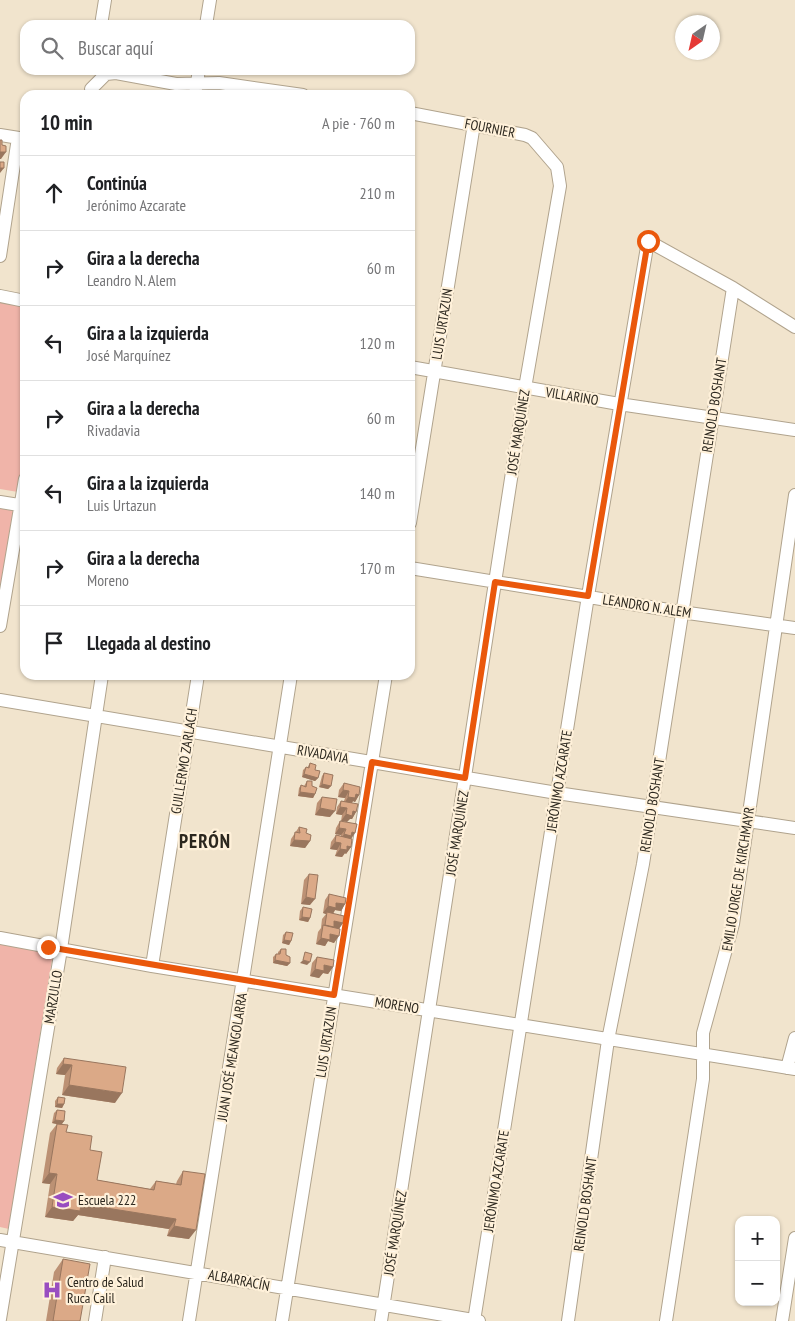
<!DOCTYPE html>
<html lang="es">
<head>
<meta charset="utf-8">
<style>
	body { margin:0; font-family:"PT Sans Narrow",sans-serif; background:#f6f6f6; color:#202124 }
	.controls { position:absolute; right:15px; bottom:15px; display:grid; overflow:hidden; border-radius:10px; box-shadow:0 1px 4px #0004 }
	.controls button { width:45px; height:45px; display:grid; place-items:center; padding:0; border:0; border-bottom:1px solid #e0e0e0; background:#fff; color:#202124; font:25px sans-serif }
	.compass { position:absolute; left:675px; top:15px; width:45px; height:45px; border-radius:50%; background:#fff; box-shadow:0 1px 4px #0004; rotate:214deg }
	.stop { position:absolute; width:15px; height:15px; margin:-11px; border:4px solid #ea580c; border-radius:50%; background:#fff }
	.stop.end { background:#ea580c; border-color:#fff; box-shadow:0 1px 5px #0008 }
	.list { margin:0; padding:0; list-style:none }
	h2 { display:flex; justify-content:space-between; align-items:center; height:65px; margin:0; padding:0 20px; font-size:21px }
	h2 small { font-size:16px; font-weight:400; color:#757577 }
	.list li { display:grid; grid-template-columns:32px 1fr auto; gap:15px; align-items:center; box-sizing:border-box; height:75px; padding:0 20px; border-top:1px solid #e0e0e0 }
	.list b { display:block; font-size:19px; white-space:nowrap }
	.list p { margin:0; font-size:16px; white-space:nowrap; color:#757577 }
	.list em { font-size:16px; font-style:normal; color:#757577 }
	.icon { flex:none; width:28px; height:28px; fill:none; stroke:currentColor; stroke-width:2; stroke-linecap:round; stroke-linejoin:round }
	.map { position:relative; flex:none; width:795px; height:1321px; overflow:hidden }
	.search { position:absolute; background:#fff; box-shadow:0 1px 4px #0004; left:20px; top:20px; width:395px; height:55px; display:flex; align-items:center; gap:12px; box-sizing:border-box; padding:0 18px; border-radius:15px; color:#757577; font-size:19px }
	.panel { position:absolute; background:#fff; box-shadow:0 1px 4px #0004; left:20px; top:90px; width:395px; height:590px; border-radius:15px }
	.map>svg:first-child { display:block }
</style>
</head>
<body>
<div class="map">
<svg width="795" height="1321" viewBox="0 0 795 1321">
	<rect width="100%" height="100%" fill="#f1e4cd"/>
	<path fill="#f0b4a9" d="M 0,300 L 25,304 L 25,452 L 18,492 L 0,489 Z
		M 0,506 L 16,508 L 0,605 Z
		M 0,944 L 53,953 L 9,1229 L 0,1227 Z"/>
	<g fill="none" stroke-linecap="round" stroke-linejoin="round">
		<g stroke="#b0a38d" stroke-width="14">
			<path id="minor" d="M 101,25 L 105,0
				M 206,25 L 210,0
				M 91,89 L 106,74 L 116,73 L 176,84 L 219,83 L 303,95
				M 195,95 L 199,70
				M 0,135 L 25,139
				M 0,256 L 18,138
				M 0,296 L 25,301
				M 410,367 L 619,404 L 795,430
				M 0,502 L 25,506
				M 410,523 L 474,124
				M 410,568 L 681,612 L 795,628
				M 0,626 L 25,479
				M 0,700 L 557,793 L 795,828
				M 0,938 L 152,966 L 795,1069
				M 152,966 L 198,675
				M 787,1068 L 795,1038
				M 0,1240 L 479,1321
				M 0,1319 L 61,949 L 102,675
				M 95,1321 L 105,1257
				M 189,1321 L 291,675
				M 282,1321 L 386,675
				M 381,1321 L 525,388 L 560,186 L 557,167 L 532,138 L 525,135 L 410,113
				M 474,1321 L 588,596 L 648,241 L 733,288 L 795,327
				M 568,1321 L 608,1040 L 643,864 L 733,288
				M 666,1321 L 703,1079 L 703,1033 L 733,924 L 795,495
				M 782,1321 L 795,1238"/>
		</g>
		<use href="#minor" stroke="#fff" stroke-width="12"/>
	</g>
	<path fill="#bc9174" d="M 310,763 L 315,770 L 318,778 L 315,781 L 302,777 L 303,770 L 306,767 L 307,768 Z
		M 324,773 L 331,786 L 328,789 L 319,787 L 322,776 Z
		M 307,781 L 312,786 L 315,794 L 313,798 L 298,796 L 299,788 L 301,785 L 304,786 Z
		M 344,783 L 359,795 L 355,802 L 353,801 L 352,803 L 356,812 L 352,819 L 350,819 L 341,821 L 342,815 L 336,814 L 337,807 L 341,801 L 344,801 L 345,798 L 338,797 L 339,790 Z
		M 322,797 L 330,817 L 315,815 L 317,803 Z
		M 340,821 L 351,839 L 351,847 L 346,854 L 345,853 L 342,857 L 335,856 L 337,850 L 330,849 L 331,842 L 336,835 L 341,836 L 341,835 L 335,834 L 336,828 Z
		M 299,827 L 306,833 L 310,841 L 305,848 L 290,846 L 291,839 Z
		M 309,874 L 310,905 L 301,904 L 304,880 Z
		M 329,894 L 345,904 L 341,911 L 335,910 L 333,914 L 343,923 L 339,929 L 334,943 L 328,941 L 325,946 L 316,944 L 318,932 L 321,928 L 322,919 L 326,914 L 323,913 L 325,900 Z
		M 303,907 L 310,918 L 308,922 L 299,920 L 300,911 Z
		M 286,932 L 291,941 L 289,945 L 282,943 L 283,935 Z
		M 281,949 L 286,955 L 290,963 L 287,966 L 273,963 L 273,957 L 276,954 L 278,954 L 278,952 Z
		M 317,957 L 333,967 L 328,974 L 323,973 L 319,978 L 310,976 L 312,963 Z
		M 64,1058 L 115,1103 L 62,1095 L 65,1075 L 56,1074 L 57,1068 Z
		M 58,1097 L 64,1104 L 62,1108 L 55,1107 L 55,1101 Z
		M 57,1110 L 64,1121 L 62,1124 L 66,1132 L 90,1150 L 97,1180 L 150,1189 L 156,1181 L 176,1184 L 177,1181 L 183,1171 L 189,1239 L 167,1236 L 169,1229 L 78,1215 L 73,1221 L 45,1217 L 50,1184 L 42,1183 L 50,1133 L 57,1124 L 52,1123 L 54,1113 Z
		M 63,1259 L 80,1321 L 46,1321 L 54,1272 Z"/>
	<path fill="#99765e" d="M 0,152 L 6,152 L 1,159 L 0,159 Z
		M 0,168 L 4,168 L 0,173 Z
		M 304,774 L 318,778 L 315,781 L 302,777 Z
		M 322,784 L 331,786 L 328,789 L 319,787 Z
		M 343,790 L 349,791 L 345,798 L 338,797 Z
		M 300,792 L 315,794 L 313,798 L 298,796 Z
		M 356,794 L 359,795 L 355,802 L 353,801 L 350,805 L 344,804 L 348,797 Z
		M 340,807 L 347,808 L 342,815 L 336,814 Z
		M 320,808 L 335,811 L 330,817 L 315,815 Z
		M 353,811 L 356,812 L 352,819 L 350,819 L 347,822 L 341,821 L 346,814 Z
		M 339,828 L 346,829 L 341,835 L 335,834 Z
		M 352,832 L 355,833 L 351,839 L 340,841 L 344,834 Z
		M 294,840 L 310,841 L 305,848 L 290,846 Z
		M 335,842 L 341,843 L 337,850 L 330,849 Z
		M 347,846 L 351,847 L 346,854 L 345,853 L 342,857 L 335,856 L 340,849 Z
		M 306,897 L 315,899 L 310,905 L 301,904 Z
		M 336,903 L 345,904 L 341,911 L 335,910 L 332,915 L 327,912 L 326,914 L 323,913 L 328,906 Z
		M 302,917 L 310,918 L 308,922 L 299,920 Z
		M 334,921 L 343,923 L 338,930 L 322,929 L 325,925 Z
		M 330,934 L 339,936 L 334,943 L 328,941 L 325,946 L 316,944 L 321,938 Z
		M 284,940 L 291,941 L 289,945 L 282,943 Z
		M 275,960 L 290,963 L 287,966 L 273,963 Z
		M 303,960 L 310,962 L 307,965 L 300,963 Z
		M 324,965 L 333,967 L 328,974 L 323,973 L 319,978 L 310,976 L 315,969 Z
		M 63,1064 L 72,1065 L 65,1075 L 56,1074 Z
		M 69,1085 L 122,1093 L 115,1103 L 62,1095 Z
		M 57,1104 L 64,1104 L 62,1108 L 55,1107 Z
		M 55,1120 L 64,1121 L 61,1125 L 52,1123 Z
		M 49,1173 L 57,1174 L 50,1184 L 42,1183 Z
		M 81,1204 L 176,1219 L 169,1229 L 78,1215 L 73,1221 L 45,1217 L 52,1207 Z
		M 174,1226 L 196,1230 L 189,1239 L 167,1236 Z"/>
	<path fill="#dba987" stroke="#99765e" d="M 0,140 L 2,140 L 2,145 L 6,146 L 6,152 L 0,152 Z
		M 0,162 L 4,162 L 4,168 L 0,168 Z
		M 310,763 L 316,765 L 315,770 L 320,771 L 318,778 L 304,774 L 306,767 L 309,768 Z
		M 324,773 L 333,775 L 331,786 L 322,784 Z
		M 307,781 L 312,781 L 312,786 L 317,788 L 315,794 L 300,792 L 301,785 L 306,787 Z
		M 344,783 L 360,787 L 359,795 L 356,794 L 355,798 L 348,797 L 349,791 L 343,790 Z
		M 322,797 L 337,799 L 335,811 L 320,808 Z
		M 341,801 L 358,804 L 356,812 L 353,811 L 352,816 L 346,814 L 347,808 L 340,807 Z
		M 340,821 L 357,824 L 355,833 L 352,832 L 351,836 L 344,834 L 346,829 L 339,828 Z
		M 299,827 L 307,829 L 306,833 L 311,835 L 310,841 L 294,840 L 295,832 L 300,833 Z
		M 336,835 L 352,839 L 351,847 L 347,846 L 347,850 L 340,849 L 341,843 L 335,842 Z
		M 309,874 L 318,875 L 315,899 L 306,897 Z
		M 329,894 L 346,898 L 345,904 L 336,903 L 336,908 L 328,906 Z
		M 303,907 L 312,909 L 310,918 L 302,917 Z
		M 327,912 L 344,916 L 343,923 L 334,921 L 334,927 L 325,925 Z
		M 323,925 L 340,929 L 339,936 L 330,934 L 330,940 L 321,938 Z
		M 286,932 L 293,933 L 291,941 L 284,940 Z
		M 281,949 L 286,949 L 286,955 L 290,957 L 290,963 L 275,960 L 276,954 L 280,954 Z
		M 305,952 L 312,954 L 310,962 L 303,960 Z
		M 317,957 L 334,960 L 333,967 L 324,965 L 324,971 L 315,969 Z
		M 64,1058 L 126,1067 L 122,1093 L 69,1085 L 72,1065 L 63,1064 Z
		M 58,1097 L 65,1098 L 64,1104 L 57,1104 Z
		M 57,1110 L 65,1111 L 64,1121 L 55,1120 Z
		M 57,1124 L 68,1125 L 66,1132 L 92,1136 L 90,1150 L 102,1152 L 97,1180 L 154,1190 L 156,1181 L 181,1185 L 183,1171 L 205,1174 L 196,1230 L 174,1226 L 176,1219 L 81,1204 L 80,1211 L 52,1207 L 57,1174 L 49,1173 Z
		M 63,1259 L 90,1264 L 80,1321 L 53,1321 Z"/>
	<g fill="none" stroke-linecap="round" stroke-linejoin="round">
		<path stroke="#ea580c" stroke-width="6" d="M 48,947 L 334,995 L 372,762 L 465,778 L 495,582 L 588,596 L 648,241"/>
	</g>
	<defs>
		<g id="school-bare" transform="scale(1.5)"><path d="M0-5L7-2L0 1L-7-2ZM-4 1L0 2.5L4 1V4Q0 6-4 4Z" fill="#994ec0" stroke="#fff1da" stroke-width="2.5" paint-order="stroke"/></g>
		<g id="hospital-bare" transform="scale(1.5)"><path d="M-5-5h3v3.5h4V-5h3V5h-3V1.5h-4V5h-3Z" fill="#994ec0" stroke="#fff1da" stroke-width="2.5" paint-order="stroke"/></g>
	</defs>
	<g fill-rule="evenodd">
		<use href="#school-bare" x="63" y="1200"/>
		<use href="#hospital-bare" x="52" y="1290"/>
	</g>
	<g text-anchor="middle" stroke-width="4.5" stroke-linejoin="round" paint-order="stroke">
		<g font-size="14" fill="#2c271e" stroke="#fff1da">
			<text transform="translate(490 128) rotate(11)" y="5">FOURNIER</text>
			<text transform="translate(442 324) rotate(-81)" y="5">LUIS URTAZUN</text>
			<text transform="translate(572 396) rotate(9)" y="5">VILLARINO</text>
			<text transform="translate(714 405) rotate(-81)" y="5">REINOLD BOSHANT</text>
			<text transform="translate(518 432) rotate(-81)" y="5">JOSÉ MARQUÍNEZ</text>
			<text transform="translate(647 606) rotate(9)" y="5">LEANDRO N. ALEM</text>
			<text transform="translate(323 754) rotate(10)" y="5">RIVADAVIA</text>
			<text transform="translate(184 761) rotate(-81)" y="5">GUILLERMO ZARLACH</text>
			<text transform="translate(559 781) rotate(-81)" y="5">JERÓNIMO AZCARATE</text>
			<text transform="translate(652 805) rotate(-81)" y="5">REINOLD BOSHANT</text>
			<text transform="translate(457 833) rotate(-81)" y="5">JOSÉ MARQUÍNEZ</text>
			<text transform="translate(738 879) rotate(-81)" y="5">EMILIO JORGE DE KIRCHMAYR</text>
			<text transform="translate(53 997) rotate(-81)" y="5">MARZULLO</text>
			<text transform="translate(397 1005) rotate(9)" y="5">MORENO</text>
			<text transform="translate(326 1042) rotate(-81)" y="5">LUIS URTAZUN</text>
			<text transform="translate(232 1057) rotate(-81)" y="5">JUAN JOSÉ MEANGOLARRA</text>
			<text transform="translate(496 1181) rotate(-81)" y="5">JERÓNIMO AZCARATE</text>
			<text transform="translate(585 1204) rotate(-82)" y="5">REINOLD BOSHANT</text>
			<text transform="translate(395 1233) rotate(-81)" y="5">JOSÉ MARQUÍNEZ</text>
			<text transform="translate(239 1280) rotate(11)" y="5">ALBARRACÍN</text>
		</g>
		<g font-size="14" fill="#2c271e" stroke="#fff1da" text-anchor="start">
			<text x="78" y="1205">Escuela 222</text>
			<text x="67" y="1287">Centro de Salud<tspan x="67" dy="16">Ruca Calil</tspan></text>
		</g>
		<g font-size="19" font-weight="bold" letter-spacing="1" fill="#2c271e" stroke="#fff1da">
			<text x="205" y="848">PERÓN</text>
		</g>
	</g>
</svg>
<div class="controls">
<button>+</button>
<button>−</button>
</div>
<svg class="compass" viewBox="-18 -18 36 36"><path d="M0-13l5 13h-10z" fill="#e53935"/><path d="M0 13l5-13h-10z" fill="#757577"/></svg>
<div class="stop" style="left:648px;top:241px"></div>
<div class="stop end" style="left:48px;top:947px"></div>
<div class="search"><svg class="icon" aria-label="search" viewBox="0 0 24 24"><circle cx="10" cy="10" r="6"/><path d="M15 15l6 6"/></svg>Buscar aquí</div>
<section class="panel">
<h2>10 min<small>A pie · 760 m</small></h2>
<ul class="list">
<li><svg class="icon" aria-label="ahead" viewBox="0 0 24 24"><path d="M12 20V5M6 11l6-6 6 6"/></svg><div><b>Continúa</b><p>Jerónimo Azcarate</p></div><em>210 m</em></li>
<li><svg class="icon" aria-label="right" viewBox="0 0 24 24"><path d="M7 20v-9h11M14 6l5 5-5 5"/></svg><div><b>Gira a la derecha</b><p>Leandro N. Alem</p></div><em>60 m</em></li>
<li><svg class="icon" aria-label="left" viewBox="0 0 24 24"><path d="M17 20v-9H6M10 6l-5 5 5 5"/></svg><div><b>Gira a la izquierda</b><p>José Marquínez</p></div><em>120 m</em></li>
<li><svg class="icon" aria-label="right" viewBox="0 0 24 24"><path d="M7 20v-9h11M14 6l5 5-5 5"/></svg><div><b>Gira a la derecha</b><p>Rivadavia</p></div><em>60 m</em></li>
<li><svg class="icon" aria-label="left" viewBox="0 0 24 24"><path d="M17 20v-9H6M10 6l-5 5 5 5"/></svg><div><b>Gira a la izquierda</b><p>Luis Urtazun</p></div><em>140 m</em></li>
<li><svg class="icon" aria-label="right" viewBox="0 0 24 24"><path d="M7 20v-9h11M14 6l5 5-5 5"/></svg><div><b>Gira a la derecha</b><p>Moreno</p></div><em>170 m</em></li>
<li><svg class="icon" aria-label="arrive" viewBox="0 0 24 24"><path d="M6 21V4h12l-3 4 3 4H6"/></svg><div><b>Llegada al destino</b></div></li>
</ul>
</section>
</div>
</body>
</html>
